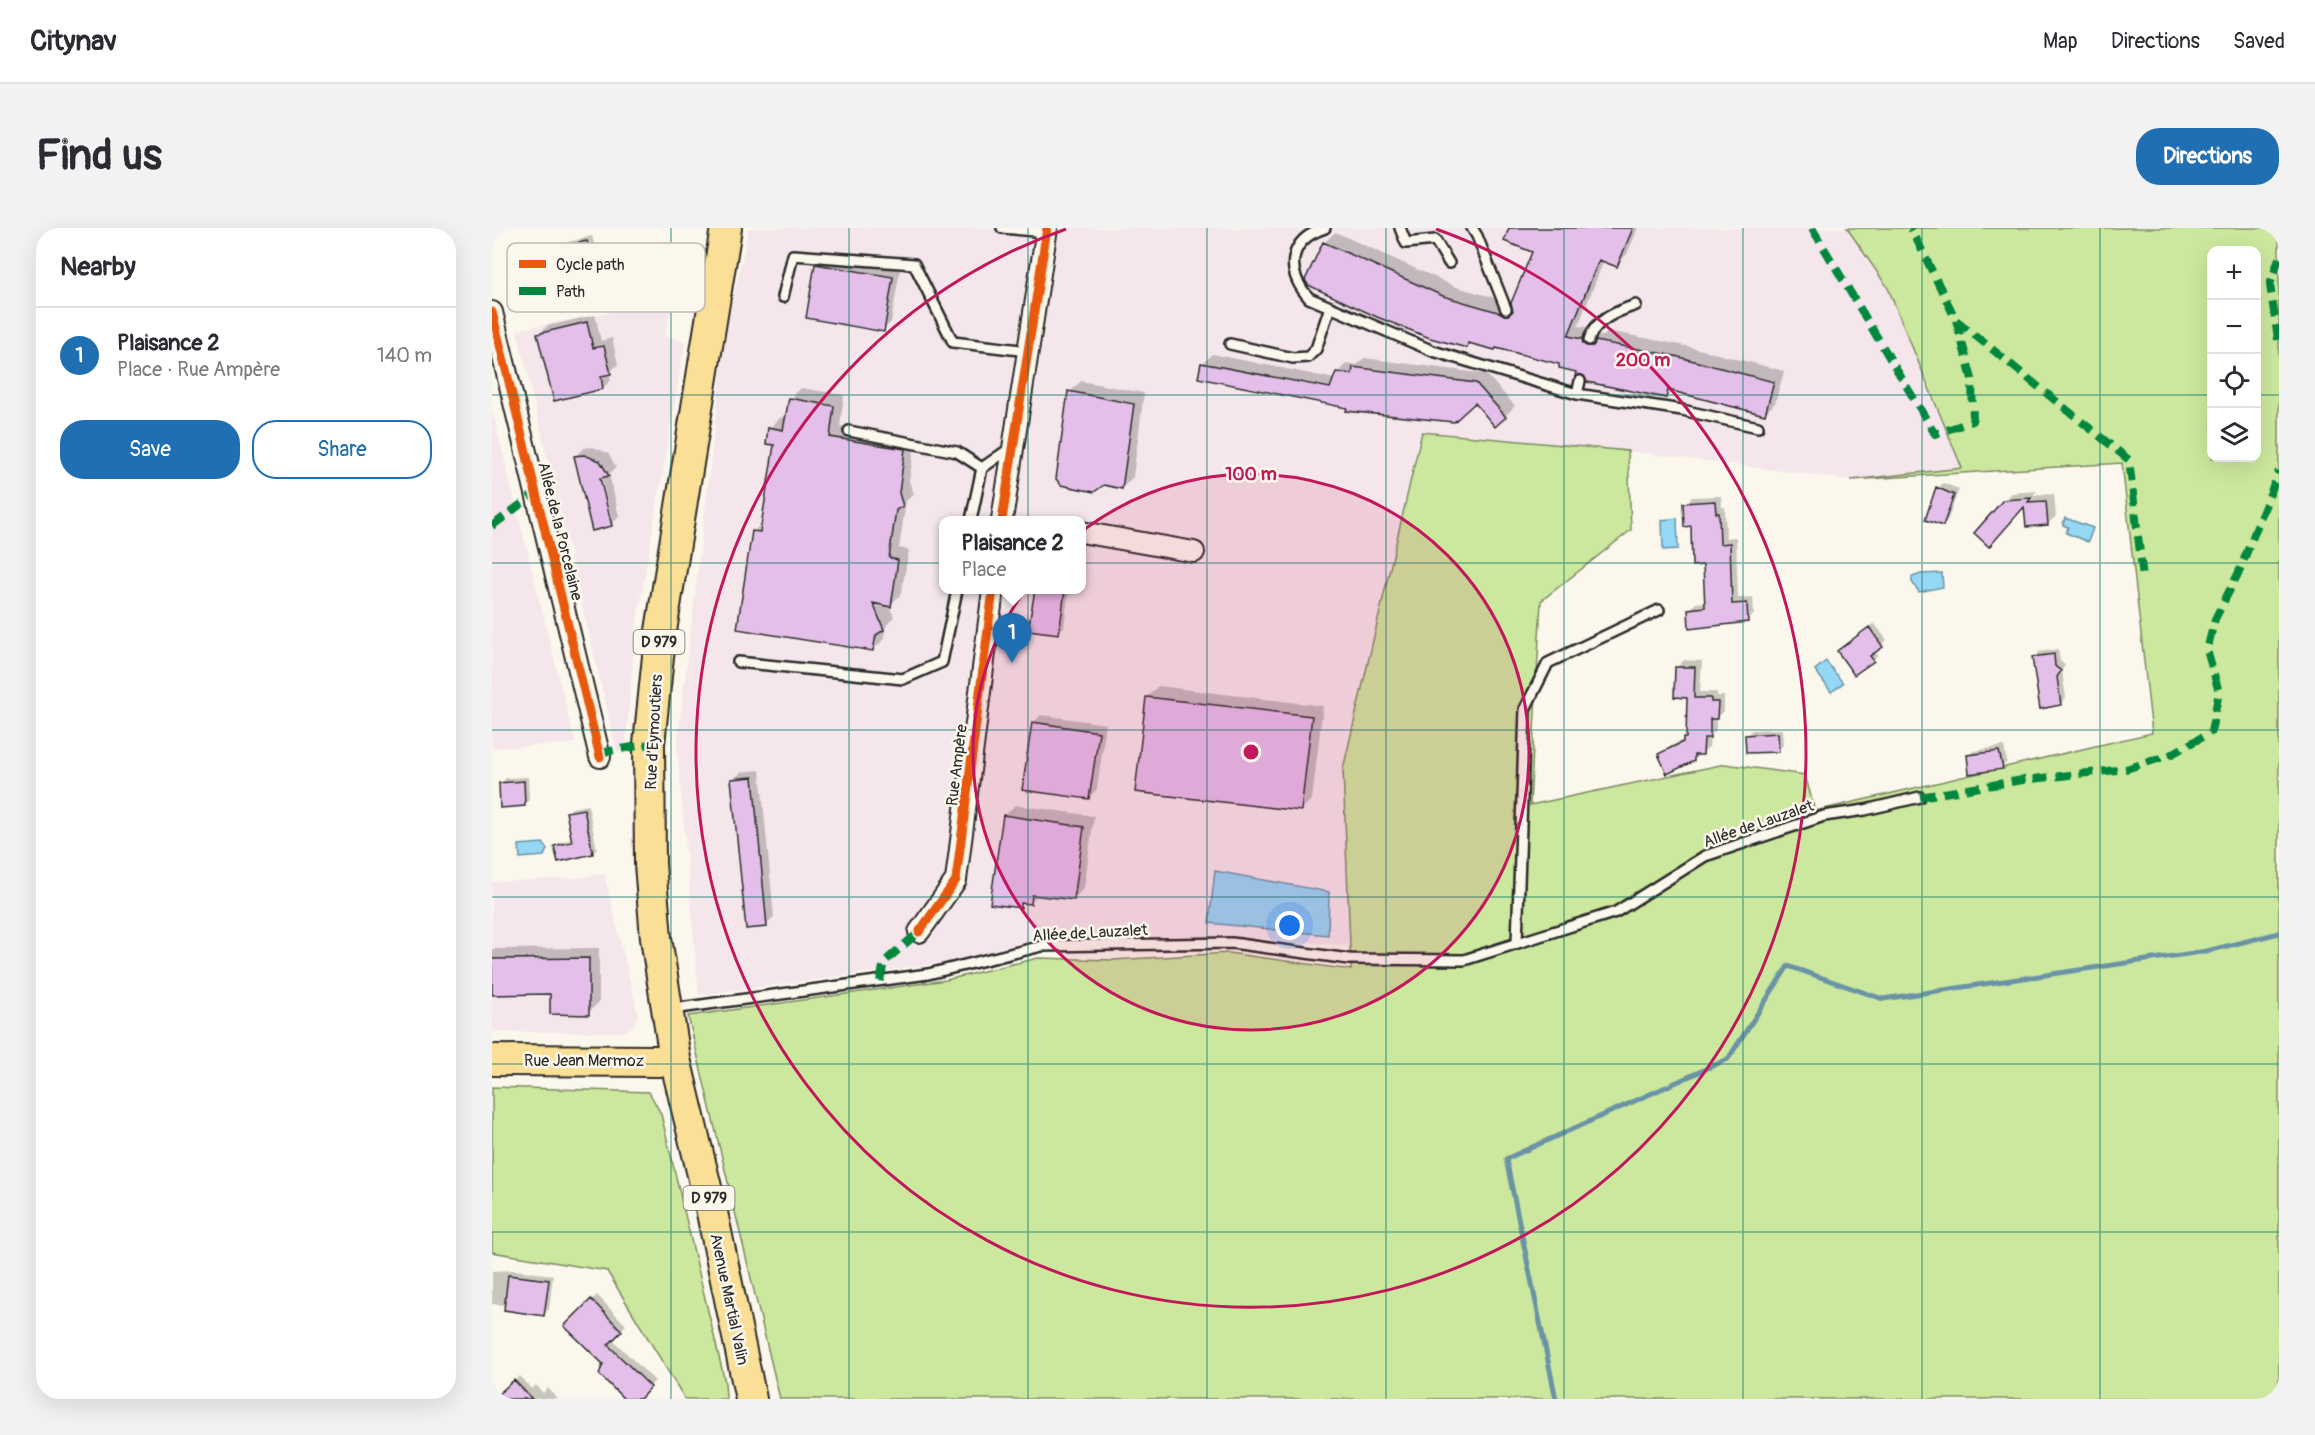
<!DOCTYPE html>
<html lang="en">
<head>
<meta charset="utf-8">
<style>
	body { margin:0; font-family:Pangolin,sans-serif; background:#f2f2f3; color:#2b2b33 }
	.controls { position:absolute; right:18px; top:18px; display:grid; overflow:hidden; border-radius:12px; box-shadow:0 6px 24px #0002 }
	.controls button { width:54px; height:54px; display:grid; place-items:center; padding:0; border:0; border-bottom:2px solid #e1e1e2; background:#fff; color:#2b2b33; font:30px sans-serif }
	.you { position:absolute; left:798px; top:698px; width:21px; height:21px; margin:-15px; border:4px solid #fff; border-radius:50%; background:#1a73e8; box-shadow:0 0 0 9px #1a73e833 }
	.badge { display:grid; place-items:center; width:39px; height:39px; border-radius:50%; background:#1f6fb2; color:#fff; font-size:20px; font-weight:700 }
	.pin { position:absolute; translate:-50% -50px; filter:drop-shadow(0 2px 3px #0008) }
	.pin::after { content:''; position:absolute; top:32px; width:21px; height:18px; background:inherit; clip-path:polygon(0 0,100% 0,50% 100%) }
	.popup { position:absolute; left:447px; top:288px; width:147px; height:78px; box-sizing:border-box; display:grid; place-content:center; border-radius:12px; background:#fff; filter:drop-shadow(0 2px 4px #0005); font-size:20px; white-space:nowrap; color:#7c7c81 }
	.popup b { font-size:22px; color:#2b2b33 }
	.popup::after { content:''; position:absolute; left:50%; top:100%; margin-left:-12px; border:12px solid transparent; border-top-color:#fff }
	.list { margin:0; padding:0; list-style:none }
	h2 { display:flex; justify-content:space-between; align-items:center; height:78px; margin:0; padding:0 24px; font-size:26px }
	h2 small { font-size:20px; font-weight:400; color:#7c7c81 }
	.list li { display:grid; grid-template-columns:39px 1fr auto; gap:18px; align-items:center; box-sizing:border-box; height:96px; padding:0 24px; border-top:2px solid #e1e1e2 }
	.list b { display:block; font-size:22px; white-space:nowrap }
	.list p { margin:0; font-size:20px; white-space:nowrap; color:#7c7c81 }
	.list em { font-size:20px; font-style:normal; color:#7c7c81 }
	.actions { display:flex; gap:12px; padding:18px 24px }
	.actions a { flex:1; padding:14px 0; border:2px solid #1f6fb2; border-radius:24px; text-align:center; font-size:21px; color:#1f6fb2 }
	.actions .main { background:#1f6fb2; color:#fff }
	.icon { flex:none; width:33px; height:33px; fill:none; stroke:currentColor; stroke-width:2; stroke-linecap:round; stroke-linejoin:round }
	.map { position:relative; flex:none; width:1787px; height:1171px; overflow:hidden; border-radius:24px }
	header { display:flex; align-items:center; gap:36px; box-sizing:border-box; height:84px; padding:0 30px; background:#fff; border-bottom:2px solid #e1e1e2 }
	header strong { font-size:28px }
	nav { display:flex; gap:33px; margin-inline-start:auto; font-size:21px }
	.intro { display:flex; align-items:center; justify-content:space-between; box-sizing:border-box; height:144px; padding:0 36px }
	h1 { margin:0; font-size:42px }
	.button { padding:15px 27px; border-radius:24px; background:#1f6fb2; color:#fff; font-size:21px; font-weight:700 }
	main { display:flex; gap:36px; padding:0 36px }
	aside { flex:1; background:#fff; border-radius:24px; box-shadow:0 6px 24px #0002 }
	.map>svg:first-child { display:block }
</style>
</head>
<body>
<header>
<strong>Citynav</strong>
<nav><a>Map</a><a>Directions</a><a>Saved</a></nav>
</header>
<div class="intro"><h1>Find us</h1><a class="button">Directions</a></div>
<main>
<aside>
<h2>Nearby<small></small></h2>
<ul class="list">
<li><span class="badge">1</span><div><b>Plaisance 2</b><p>Place · Rue Ampère</p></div><em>140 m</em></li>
</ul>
<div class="actions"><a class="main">Save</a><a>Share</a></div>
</aside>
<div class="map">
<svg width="1787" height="1171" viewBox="0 0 1787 1171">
	<rect width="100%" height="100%" fill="#fbf7ec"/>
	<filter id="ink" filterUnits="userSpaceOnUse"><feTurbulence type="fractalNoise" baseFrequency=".0167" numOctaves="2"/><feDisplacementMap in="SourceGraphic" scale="12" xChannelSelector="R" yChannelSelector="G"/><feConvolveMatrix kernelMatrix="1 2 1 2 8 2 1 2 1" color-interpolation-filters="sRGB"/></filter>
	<g filter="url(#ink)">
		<path fill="#f4e6eb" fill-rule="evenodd" d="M 257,0 L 1355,0 L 1396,60 L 1470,240 L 1359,252 L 1136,223 L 930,204 L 868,718 L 731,708 L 543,714 L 473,732 L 207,767 L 185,519 L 234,103 ZM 451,292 L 589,292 L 589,362 L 451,362 Z
			M 182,72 L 172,108 L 193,114 L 144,398 L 133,522 L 125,524 L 25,102 Z
			M 0,182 L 83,515 L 0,520 Z
			M 112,646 L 146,786 L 142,797 L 132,804 L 0,804 L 0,654 L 86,650 Z"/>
		<path fill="#cce89e" stroke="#7c8a64" stroke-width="1.5" fill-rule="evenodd" d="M 1355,0 L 1787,0 L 1787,1171 L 288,1171 L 196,788 L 454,752 L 546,730 L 621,732 L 737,725 L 859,742 L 851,541 L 930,204 L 1136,223 L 1139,302 L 1049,373 L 1038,577 L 1233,536 L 1313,547 L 1323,583 L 1660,505 L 1630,235 L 1359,252 L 1470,240 L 1396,60 ZM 1720,22 L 1764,22 L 1764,230 L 1720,230 Z
			M 0,859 L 157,864 L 169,886 L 233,1154 L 234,1171 L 193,1171 L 115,1043 L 0,1024 Z"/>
		<path fill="#95d8f6" stroke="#6b93a5" stroke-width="1.5" d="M 1185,290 L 1186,321 L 1171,322 L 1170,292 Z
			M 1573,290 L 1601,300 L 1596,314 L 1574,305 L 1576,299 L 1571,297 Z
			M 1450,345 L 1451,359 L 1427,364 L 1420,354 L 1420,349 L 1429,346 Z
			M 1334,433 L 1351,455 L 1339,464 L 1323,442 Z
			M 51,615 L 55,621 L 52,628 L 28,630 L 27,617 Z
			M 723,643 L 837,664 L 836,707 L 717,695 Z"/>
		<path fill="#0003" fill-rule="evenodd" d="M 1019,0 L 1146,0 L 1135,26 L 1125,37 L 1112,32 L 1086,98 L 1101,100 L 1102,105 L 1106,108 L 1112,108 L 1116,103 L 1194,118 L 1292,143 L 1283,175 L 1272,186 L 1180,162 L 1174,169 L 1093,146 L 1069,135 L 979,114 L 975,119 L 832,15 L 843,4 L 962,58 L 1020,75 L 1042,23 Z
			M 100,8 L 112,53 L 106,58 L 77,41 L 63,22 L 69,16 Z
			M 332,29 L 408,42 L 399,94 L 391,102 L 325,37 Z
			M 103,87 L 109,113 L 120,110 L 126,136 L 117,145 L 119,152 L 111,160 L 47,106 L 55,98 Z
			M 720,126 L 843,151 L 845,145 L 855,135 L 865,137 L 872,130 L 994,146 L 1023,178 L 1004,197 L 983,173 L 856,178 L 711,135 Z
			M 589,153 L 652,165 L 641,249 L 630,260 L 611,256 L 578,164 Z
			M 309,160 L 352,167 L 348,198 L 424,210 L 417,253 L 422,266 L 414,273 L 407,320 L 417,322 L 409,366 L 397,378 L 402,389 L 394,398 L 392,411 L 381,422 L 261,304 L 271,294 L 284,216 L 278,200 L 289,189 L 295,190 L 298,171 Z
			M 101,219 L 116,225 L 124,239 L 117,246 L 127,288 L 119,297 L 101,301 L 83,228 L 92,220 ZM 108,243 L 120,293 L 117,293 L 105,244 Z
			M 1451,255 L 1467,261 L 1456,291 L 1451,296 L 1446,260 Z
			M 1545,263 L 1541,267 L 1562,266 L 1564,288 L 1556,296 L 1533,277 L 1512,273 L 1520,265 Z
			M 1229,268 L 1230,279 L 1233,279 L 1234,310 L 1244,309 L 1246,370 L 1261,369 L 1262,386 L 1256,393 L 1197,382 L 1204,375 L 1214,374 L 1213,336 L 1193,276 L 1200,269 Z
			M 545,362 L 577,362 L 572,399 L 567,404 L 542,383 Z
			M 1382,395 L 1395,412 L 1383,423 L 1386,427 L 1381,432 L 1347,423 Z
			M 1566,421 L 1568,433 L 1573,437 L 1570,442 L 1574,470 L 1568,476 L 1542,430 L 1547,424 Z
			M 1192,432 L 1210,433 L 1208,464 L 1225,464 L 1225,468 L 1232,468 L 1232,483 L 1224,490 L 1224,502 L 1218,508 L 1217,519 L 1201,532 L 1168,527 L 1175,520 L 1192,511 L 1196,507 L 1197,468 L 1185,439 Z
			M 666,458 L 831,478 L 820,571 L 809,582 L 655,469 Z
			M 549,487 L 614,496 L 605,561 L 597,569 L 541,495 Z
			M 1290,501 L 1291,517 L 1286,522 L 1254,508 L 1260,502 Z
			M 1512,518 L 1515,534 L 1510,539 L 1476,528 L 1481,523 Z
			M 268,542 L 282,689 L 274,698 L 241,552 L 249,544 Z
			M 36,549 L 37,572 L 32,577 L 9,555 L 14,550 Z
			M 96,577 L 105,621 L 101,625 L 64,618 L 68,614 L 81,611 L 75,585 L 80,580 Z
			M 523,577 L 602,588 L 592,660 L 581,671 L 547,666 L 538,674 L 533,674 L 528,678 L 512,588 Z
			M 107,720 L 107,774 L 96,785 L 60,765 L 0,766 L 0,721 Z
			M 23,1042 L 61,1047 L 57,1081 L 52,1086 L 14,1077 L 0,1076 L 0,1043 Z
			M 105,1067 L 134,1097 L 120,1111 L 163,1153 L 146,1171 L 134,1171 L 113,1136 L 75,1098 Z
			M 28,1148 L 40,1161 L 44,1157 L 51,1165 L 56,1160 L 66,1171 L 17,1171 L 11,1164 Z"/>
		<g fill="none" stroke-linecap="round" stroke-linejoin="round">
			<path stroke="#6b93a5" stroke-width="5" d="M 1064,1171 L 1014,931 L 1236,831 L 1296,738 L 1391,771 L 1715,723 L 1787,705"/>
		</g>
		<path fill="#e3bfe9" stroke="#2b2b2b" stroke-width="1.5" d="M 1017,0 L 1141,0 L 1125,39 L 1107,32 L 1076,108 L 1090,111 L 1091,116 L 1095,118 L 1101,118 L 1104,113 L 1183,128 L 1282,154 L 1273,187 L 1176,162 L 1174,170 L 1095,154 L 1092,148 L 1087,146 L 1083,149 L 1084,144 L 1067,140 L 1067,136 L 1004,120 L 1003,122 L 976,115 L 975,120 L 938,110 L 885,89 L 816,57 L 813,52 L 831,14 L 951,68 L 1016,87 L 1021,83 L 1019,75 L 1040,24 L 1012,13 Z
			M 95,13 L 107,60 L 81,66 L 76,43 L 67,45 L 62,21 Z
			M 323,36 L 401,49 L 392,104 L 314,90 Z
			M 95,94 L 101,120 L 112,118 L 119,146 L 109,148 L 111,161 L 62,173 L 45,106 Z
			M 709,135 L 838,160 L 844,144 L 860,146 L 861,139 L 984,155 L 1014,189 L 1003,199 L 983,175 L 962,194 L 854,183 L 855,180 L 706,150 Z
			M 576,163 L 642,176 L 630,261 L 612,257 L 602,264 L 569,257 L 564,251 Z
			M 297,170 L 342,178 L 338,209 L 413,221 L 407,265 L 411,278 L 404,282 L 397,330 L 406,332 L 399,379 L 381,375 L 392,402 L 384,407 L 381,423 L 245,401 L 260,303 L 268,304 L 282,217 L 274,216 L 276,199 L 291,202 Z
			M 92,227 L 108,233 L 117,248 L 108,250 L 120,298 L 100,303 L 82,228 Z
			M 1444,259 L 1462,267 L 1451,298 L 1433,292 Z
			M 1539,270 L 1536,274 L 1554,273 L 1556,297 L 1534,299 L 1532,279 L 1497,319 L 1482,305 L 1511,272 Z
			M 1223,273 L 1224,285 L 1227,285 L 1228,316 L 1238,315 L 1240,376 L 1255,375 L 1256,394 L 1197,401 L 1196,381 L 1213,379 L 1211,337 L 1200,338 L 1199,298 L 1192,299 L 1191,275 Z
			M 543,362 L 573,362 L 567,406 L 536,402 Z
			M 1377,399 L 1391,419 L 1378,428 L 1382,433 L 1362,447 L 1345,423 Z
			M 1562,426 L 1563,438 L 1569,443 L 1565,449 L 1569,477 L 1548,481 L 1540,429 Z
			M 1183,439 L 1203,439 L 1202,470 L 1219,470 L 1219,474 L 1226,474 L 1225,491 L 1218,491 L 1218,510 L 1212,510 L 1211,527 L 1202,527 L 1202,533 L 1175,546 L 1166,526 L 1191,514 L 1191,510 L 1194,510 L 1195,470 L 1182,469 Z
			M 654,469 L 820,488 L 809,583 L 643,564 Z
			M 540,494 L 607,504 L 597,571 L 530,562 Z
			M 1286,505 L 1287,524 L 1254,525 L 1253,507 Z
			M 1507,523 L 1511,541 L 1477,546 L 1475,527 Z
			M 261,549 L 275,699 L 254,701 L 239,551 Z
			M 32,553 L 33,578 L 8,580 L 7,555 Z
			M 92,581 L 101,626 L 66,634 L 62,618 L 80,614 L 74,584 Z
			M 511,587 L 592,599 L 582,672 L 540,667 L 539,676 L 529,675 L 529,680 L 498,676 Z
			M 97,730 L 97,787 L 58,786 L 58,766 L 0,767 L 0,731 Z
			M 16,1047 L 57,1052 L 52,1088 L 12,1082 Z
			M 99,1071 L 130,1103 L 116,1117 L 159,1159 L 148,1171 L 132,1171 L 107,1146 L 111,1136 L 72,1098 Z
			M 22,1152 L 40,1171 L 1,1171 Z"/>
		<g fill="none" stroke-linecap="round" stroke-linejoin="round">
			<g stroke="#2b2b2b" stroke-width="14">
				<path id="service" d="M 510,0 L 554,4
					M 833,0 C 796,12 793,43 817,70 L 941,123 L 1085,166 L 1190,182 L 1266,199
					M 908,0 L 914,15 L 943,12 L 957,35
					M 980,0 L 985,8 L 1014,81
					M 291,69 L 301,27 L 422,36 L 461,114 L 536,123
					M 1097,112 C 1102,92 1126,83 1144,77
					M 738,116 L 801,130 L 816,129 L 824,121 L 838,79
					M 1085,166 L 1088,153
					M 357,203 L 465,224 L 490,240 L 479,292
					M 490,240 L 520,219
					M 246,434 L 411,451 L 450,434 L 465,362
					M 1025,715 L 1033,481 L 1056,435 L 1167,382
					M 180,781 L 436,746 L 550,718 L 740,715 L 857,731 L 972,732 L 1124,684 L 1213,628 L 1332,588 L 1373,582 L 1428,569"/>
			</g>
			<g stroke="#2b2b2b" stroke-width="24">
				<path id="minor" d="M 0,84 L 108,529
					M 510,292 L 555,0
					M 589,304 L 702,324
					M 427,704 L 464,652 L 501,362"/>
			</g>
			<g stroke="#2b2b2b" stroke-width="34">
				<path id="primary" d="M 234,0 L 168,409 L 157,516 L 158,636 L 164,710 L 183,831 L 219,980 L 259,1171
					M 0,832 L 166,833 L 183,831"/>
			</g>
			<use href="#service" stroke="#fbf7ec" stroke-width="9"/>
			<use href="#minor" stroke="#fbf7ec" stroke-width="20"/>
			<use href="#primary" stroke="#fbdf96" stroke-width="30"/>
			<path stroke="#00873e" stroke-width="8" stroke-dasharray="15 8" stroke-linecap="butt" d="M 1320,0 L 1443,206 L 1481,193 L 1480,151 L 1464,92 L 1419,0
				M 1782,0 L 1787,2
				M 1787,30 L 1778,57 L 1787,118
				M 1464,92 L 1637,232 L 1651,350
				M 0,298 L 45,264
				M 107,525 L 157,516
				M 1428,569 L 1531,552 L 1634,541 L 1678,527 L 1719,504 L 1727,464 L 1715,422 L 1723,391 L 1747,344 L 1787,243
				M 388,753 L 392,734 L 427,704"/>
			<g stroke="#fbf7ec" stroke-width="13">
				<path id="cycleway" d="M 0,84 L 108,529
					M 510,292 L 555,0
					M 427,704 L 464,652 L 501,362"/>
			</g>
			<use href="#cycleway" stroke="#e8590c" stroke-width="9"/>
		</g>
	</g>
	<path fill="none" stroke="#0f766e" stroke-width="1.5" stroke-opacity="0.55" d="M 179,0 L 179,1171M 357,0 L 357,1171M 536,0 L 536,1171M 715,0 L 715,1171M 894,0 L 894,1171M 1072,0 L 1072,1171M 1251,0 L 1251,1171M 1430,0 L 1430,1171M 1608,0 L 1608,1171M 0,167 L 1720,167M 1764,167 L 1787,167M 0,335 L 1787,335M 0,502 L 1787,502M 0,669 L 1787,669M 0,836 L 1787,836M 0,1004 L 1787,1004"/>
	<circle cx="759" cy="524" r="278" fill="#c2185b" fill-opacity=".12"/>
	<g fill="none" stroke="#c2185b" stroke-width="3">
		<circle cx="759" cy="524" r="278"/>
		<path d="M944 1A555 555 0 1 1 574 1"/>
	</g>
	<g text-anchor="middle" stroke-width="5" stroke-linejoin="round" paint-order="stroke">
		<g fill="#fbf7ec" stroke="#696865" stroke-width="1.5">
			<rect x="141.5" y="402" width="51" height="24" rx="4.5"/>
			<rect x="191.5" y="958" width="51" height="24" rx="4.5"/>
		</g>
		<g font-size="15" font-weight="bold" fill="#2b2b2b">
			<text x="167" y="419">D 979</text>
			<text x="217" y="975">D 979</text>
		</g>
		<g font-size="16" fill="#2b2b2b" stroke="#fbf7ec">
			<text transform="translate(69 303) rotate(76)" y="6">Allée de la Porcelaine</text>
			<text transform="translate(161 504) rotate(-87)" y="6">Rue d'Eymoutiers</text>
			<text transform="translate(464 537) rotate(-83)" y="6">Rue Ampère</text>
			<text transform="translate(1266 595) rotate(-19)" y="6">Allée de Lauzalet</text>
			<text transform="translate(598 704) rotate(-3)" y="6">Allée de Lauzalet</text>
			<text x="92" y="838">Rue Jean Mermoz</text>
			<text transform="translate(238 1071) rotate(78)" y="6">Avenue Martial Valin</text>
		</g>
	</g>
	<rect x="15" y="15" width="198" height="69" rx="9" fill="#fbf7ec" stroke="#bdbab2" stroke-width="1.5"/>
	<rect x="27" y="32" width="27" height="8" fill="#e8590c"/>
	<rect x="27" y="59" width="27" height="8" fill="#00873e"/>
	<g font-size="16" fill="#2b2b2b">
		<text x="64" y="42">Cycle path</text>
		<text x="64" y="69">Path</text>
	</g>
	<circle cx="759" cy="524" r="9" fill="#c2185b" stroke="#fbf7ec" stroke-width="3"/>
	<g font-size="18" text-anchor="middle" font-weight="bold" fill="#c2185b" stroke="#fbf7ec" stroke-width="5" stroke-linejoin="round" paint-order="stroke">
		<text x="1151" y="138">200 m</text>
		<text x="759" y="252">100 m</text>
	</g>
</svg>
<div class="controls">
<button>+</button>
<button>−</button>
<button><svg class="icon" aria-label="locate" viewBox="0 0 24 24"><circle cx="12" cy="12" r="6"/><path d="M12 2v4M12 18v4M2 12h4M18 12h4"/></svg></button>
<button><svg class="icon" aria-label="layers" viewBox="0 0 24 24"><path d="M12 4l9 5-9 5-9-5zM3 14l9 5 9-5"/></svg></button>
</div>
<div class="you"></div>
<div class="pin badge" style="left:520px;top:435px">1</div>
<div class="popup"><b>Plaisance 2</b>Place</div>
</div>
</main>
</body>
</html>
